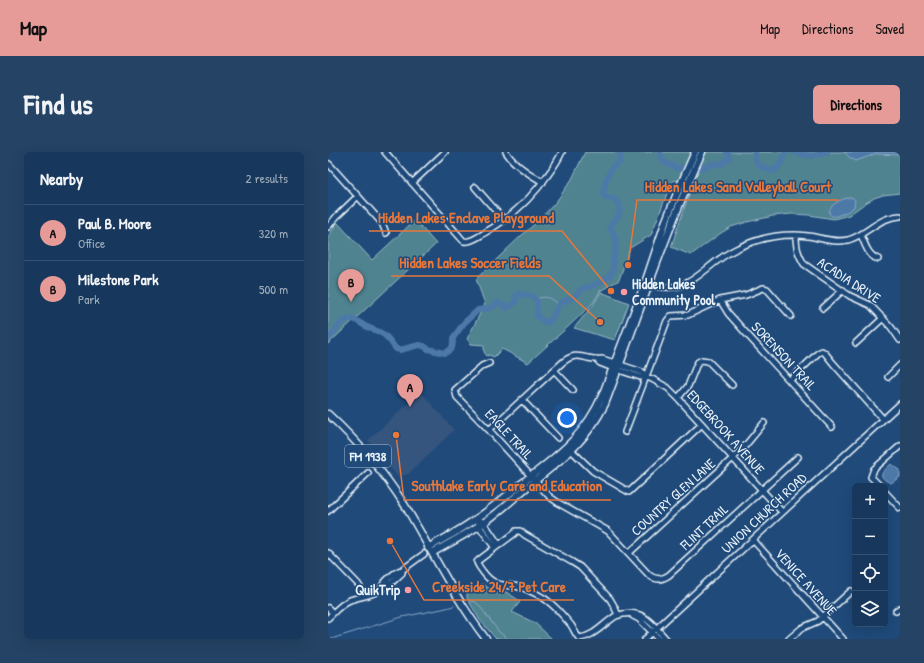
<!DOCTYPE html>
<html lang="en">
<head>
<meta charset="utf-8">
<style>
	body { margin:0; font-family:"Patrick Hand",sans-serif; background:#244365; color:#f1f3f6 }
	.controls { position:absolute; right:12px; bottom:12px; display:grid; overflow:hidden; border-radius:6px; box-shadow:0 4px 16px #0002 }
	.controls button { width:36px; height:36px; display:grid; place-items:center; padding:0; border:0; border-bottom:1px solid #365272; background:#17385c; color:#f1f3f6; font:20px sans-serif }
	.you { position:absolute; left:239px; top:266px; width:14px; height:14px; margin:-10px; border:3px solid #fff; border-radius:50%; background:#1a73e8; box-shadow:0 0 0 6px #1a73e833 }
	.badge { display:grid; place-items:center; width:26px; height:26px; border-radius:50%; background:#e69b98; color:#111; font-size:13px; font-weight:700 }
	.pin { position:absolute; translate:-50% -33px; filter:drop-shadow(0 1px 2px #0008) }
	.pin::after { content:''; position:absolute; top:21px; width:14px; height:12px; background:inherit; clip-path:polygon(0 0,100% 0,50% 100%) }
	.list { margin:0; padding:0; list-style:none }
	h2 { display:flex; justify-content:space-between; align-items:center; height:52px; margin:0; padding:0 16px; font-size:17px }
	h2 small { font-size:13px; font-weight:400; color:#9eacbb }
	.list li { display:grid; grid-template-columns:26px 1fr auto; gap:12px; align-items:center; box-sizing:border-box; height:56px; padding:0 16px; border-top:1px solid #365272 }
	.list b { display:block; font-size:15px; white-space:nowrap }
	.list p { margin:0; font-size:13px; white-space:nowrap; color:#9eacbb }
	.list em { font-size:13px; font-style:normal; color:#9eacbb }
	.icon { flex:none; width:22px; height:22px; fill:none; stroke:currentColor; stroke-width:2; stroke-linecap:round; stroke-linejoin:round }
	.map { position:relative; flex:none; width:572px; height:487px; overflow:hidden; border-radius:6px }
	header { display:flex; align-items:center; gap:24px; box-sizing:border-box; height:56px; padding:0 20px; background:#e69b98; color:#111 }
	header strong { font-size:19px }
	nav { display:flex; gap:22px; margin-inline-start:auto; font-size:14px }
	.intro { display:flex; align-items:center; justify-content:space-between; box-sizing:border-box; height:96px; padding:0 24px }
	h1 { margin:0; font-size:28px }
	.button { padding:10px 18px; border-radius:6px; background:#e69b98; color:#111; font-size:14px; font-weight:700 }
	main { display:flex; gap:24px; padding:0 24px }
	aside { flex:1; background:#17385c; border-radius:6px; box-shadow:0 4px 16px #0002 }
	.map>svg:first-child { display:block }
</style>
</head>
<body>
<header>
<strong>Map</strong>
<nav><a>Map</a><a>Directions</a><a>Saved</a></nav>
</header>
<div class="intro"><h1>Find us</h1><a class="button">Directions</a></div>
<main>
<aside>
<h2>Nearby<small>2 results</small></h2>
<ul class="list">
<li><span class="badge">A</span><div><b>Paul B. Moore</b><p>Office</p></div><em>320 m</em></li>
<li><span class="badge">B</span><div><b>Milestone Park</b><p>Park</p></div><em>500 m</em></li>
</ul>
</aside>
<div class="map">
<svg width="572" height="487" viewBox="0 0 572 487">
	<rect width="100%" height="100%" fill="#1f4a7a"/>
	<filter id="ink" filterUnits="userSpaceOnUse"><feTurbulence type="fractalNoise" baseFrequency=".025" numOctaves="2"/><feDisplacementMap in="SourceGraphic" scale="8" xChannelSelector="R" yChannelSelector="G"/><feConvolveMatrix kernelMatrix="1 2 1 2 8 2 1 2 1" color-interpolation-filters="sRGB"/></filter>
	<g filter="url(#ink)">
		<path fill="#34557e" d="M 93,240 L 126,278 L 80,322 L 70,325 L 40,288 Z"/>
		<path fill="#50838f" stroke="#9cbac4" d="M 257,0 L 572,0 L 572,41 L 555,43 L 546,46 L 536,52 L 521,63 L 506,67 L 481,63 L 463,62 L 445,64 L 419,70 L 403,75 L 393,81 L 371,97 L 363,103 L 343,95 L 367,25 L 344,29 L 323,83 L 302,96 L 291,128 L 272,139 L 265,151 L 242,173 L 200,211 L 180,200 L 174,197 L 166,205 L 161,203 L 159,204 L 156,200 L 156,193 L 143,192 L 139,187 L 157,152 L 148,127 L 194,83 L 210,69 L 228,50 L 244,27 Z
			M 87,68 L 108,92 L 0,192 L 0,86 L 9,70 L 44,108 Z
			M 273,140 L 301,151 L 287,188 L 246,176 L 266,152 Z
			M 153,432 L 167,439 L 176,439 L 183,443 L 189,447 L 192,450 L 184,460 L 207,471 L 224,487 L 168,487 L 152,468 L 139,446 L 139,439 Z"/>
		<path fill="#4d79a8" stroke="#8ba9c8" d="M 516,0 L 572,0 L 572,3 L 547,2 L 528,9 L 521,5 Z
			M 522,45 L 525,46 L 527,48 L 526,55 C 521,59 517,61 511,63 C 502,67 498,61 504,54 C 509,49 515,47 522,45 Z
			M 563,312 L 572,318 L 572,325 L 563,331 C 547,324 555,320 563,312 Z"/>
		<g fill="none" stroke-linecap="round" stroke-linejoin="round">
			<path stroke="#8ba9c8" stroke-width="1" d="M 207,147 C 218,144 222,144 231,153
				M 142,450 L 146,449 L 150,452 L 171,480 L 180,487
				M 3,487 L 74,465 L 114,457 L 126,454"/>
			<path stroke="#4d79a8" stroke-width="6" d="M 332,0 L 334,8 L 338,11 L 339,12 L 341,13 L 343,13 L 348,16 L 362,15 L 378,16 L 384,12 L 395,12 L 398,8 L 401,7 L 401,3 L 399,0
				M 427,0 C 428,9 428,13 437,16 C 441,18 442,19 446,19 L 454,10 L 457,0 L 458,0
				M 466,0 C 479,4 486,5 499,0
				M 0,187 C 7,181 9,171 19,167 C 26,164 32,172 39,175 C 43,177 49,178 53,181 C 60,184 64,192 68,197 L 72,198 L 91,193 L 96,194 L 100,197 L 108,199 L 117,201 C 125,197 125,195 125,186 L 136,171 L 150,158 L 163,156 L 170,151 L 175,153 L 179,156 L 188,150 C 188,147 187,143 190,142 L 204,144 L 209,149 L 209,164 L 219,171 C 227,167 226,159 231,153 C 235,148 241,148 246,145 C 249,143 252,139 255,136 C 262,136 279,128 283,122 C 286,118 285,114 285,110 C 285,107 286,103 287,100 C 289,90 288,85 282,76 L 285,70 C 291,66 295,54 288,49 C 285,47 281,46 278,46 L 275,42 L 278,28 L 285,14 L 291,11 L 292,9 L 292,0"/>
			<g stroke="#e8f1f8" stroke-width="8">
				<path id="minor" d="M 57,0 L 132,85 C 133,86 135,89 136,89 C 141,91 154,83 158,80 C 183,65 203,47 219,24 C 225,16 230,9 234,0
					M 178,0 C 186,13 203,23 215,30
					M 1,12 L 54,71 L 58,81
					M 84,31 L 117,0
					M 147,35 L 176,68
					M 0,75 L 8,65 L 30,44
					M 468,83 C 468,96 470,102 476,112 L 522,144 L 542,153 L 563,175 L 572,188
					M 533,83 C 537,92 540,104 550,107
					M 318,131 C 363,147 372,115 406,98 C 429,86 455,81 480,84 C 494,86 506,91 520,88 C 539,83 550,65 572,64
					M 392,148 L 400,161 L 416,179 L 504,275
					M 495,156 L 515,138
					M 528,191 L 555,166
					M 269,208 L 272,211 L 285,216 L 312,225 L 318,225 L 324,227 L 340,236 L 350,246 L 454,360
					M 161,211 L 154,214 L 127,238 L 129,245 L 161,278 L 222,345 L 232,352 L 280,379 L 321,423 C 327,428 334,428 341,423 L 470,305
					M 226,218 L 245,238
					M 560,225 L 572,213
					M 462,228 L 490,201 L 494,199 L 497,201 L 505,211 L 555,267
					M 350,246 L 360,234 L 368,214 L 370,210 L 374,208 L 380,209 L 404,233
					M 194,248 L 230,286
					M 161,278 L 235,210 C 244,203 249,203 260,206 C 265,207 269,208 274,207 L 314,220 L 318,225
					M 297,280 L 339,169 L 343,164 L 360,163 L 392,148 L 418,143 L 435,136 L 439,137 L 463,164
					M 241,296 L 265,319 L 301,340 L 374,272
					M 552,334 L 543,325 L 546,317 L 572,294
					M 557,340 L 572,356
					M 0,359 L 40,321
					M 150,366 L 151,374 L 167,396
					M 153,369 L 156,371 L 171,393
					M 425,388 L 515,487
					M 0,401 L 30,432 L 33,437 L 35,444
					M 301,401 L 405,306 L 417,294 L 436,271
					M 74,418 L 74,421 C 68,426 61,435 53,437 C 55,430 67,419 74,418 Z
					M 74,418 L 96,402
					M 0,456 L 5,461
					M 568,459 L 572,456
					M 290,463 L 286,454 L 282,447 L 252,415 L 244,410 L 197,383 L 192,379 L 188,379 L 187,381 L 151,408 L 149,410 C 150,414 153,417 155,420 C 170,440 181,429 200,438 C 207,441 215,445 221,450 C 229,456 237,466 243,473 C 246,477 247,482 251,486 C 266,485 276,471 288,464 C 313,455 323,470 338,487
					M 305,464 L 311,467 L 331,487
					M 0,466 C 6,460 14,451 22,448 C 33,444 44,444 53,437
					M 317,487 L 572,252
					M 461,487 L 474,476 L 490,469 L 523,439"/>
			</g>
			<g stroke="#e8f1f8" stroke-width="9">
				<path id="major" d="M 0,262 C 29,289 55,319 76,352 C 103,397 126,445 158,487
					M 100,396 C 115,387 131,379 145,369 C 162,358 177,345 193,332 C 228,304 255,287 274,244 L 317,131 L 337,71 L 352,34 L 367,0
					M 104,401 C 123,390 143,380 161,367 C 176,356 189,343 203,332 C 235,306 258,290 277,252 C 309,168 337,82 374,0"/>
			</g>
			<use href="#minor" stroke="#1f4a7a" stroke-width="5"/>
			<use href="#major" stroke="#1f4a7a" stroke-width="6"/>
		</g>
	</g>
	<g fill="#ff9aa2" stroke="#1f4a7a" stroke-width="1.5">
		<circle cx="296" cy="140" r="4"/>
		<circle cx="80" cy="438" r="4"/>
	</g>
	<g text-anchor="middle" stroke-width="3" stroke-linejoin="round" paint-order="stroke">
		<rect fill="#1f4a7a" stroke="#acbfd2" stroke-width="1" x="17" y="293" width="46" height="22" rx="3"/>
		<g font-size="13" font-weight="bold" fill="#e8f1f8">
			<text x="40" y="309">FM 1938</text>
		</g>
		<g font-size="14" fill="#e8f1f8" stroke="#1f4a7a">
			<text transform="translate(521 128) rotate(33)" y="5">ACADIA DRIVE</text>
			<text transform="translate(456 204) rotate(47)" y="5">SORENSON TRAIL</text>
			<text transform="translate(398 280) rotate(48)" y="5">EDGEBROOK AVENUE</text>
			<text transform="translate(181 282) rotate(47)" y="5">EAGLE TRAIL</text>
			<text transform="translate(345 345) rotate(-42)" y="5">COUNTRY GLEN LANE</text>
			<text transform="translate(436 361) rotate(-43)" y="5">UNION CHURCH ROAD</text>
			<text transform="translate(376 375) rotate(-43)" y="5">FLINT TRAIL</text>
			<text transform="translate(478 430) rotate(48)" y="5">VENICE AVENUE</text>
		</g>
		<g font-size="14" font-weight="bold" fill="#e8f1f8" stroke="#1f4a7a" text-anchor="start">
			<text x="304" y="137">Hidden Lakes<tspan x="304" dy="16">Community Pool</tspan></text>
			<text x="72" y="443" text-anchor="end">QuikTrip</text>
		</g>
	</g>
	<path fill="none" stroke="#e8773b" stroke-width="1.5" d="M300 113L309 48H511M283 139L234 79H41M272 170L221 124H63M68 283L76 348H283M62 389L96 448H246"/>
	<g fill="#e8773b" stroke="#1f4a7a" stroke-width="1.5">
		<circle cx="300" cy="113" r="4"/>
		<circle cx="283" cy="139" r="4"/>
		<circle cx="272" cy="170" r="4"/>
		<circle cx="68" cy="283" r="4"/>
		<circle cx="62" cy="389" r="4"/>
	</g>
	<g font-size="15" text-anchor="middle" font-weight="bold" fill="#e8773b" stroke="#1f4a7a" stroke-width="3" stroke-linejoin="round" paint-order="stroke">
		<text x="410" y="40">Hidden Lakes Sand Volleyball Court</text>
		<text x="138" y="71">Hidden Lakes Enclave Playground</text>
		<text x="142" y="116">Hidden Lakes Soccer Fields</text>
		<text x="179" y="339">Southlake Early Care and Education</text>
		<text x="171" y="440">Creekside 24/7 Pet Care</text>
	</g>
</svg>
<div class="controls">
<button>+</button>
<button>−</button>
<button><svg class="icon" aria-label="locate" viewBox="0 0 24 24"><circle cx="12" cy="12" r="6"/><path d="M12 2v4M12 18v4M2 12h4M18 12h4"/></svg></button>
<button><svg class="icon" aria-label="layers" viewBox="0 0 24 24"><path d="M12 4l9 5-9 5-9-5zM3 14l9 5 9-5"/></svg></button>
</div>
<div class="you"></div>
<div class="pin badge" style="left:82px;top:255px">A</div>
<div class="pin badge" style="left:23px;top:150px">B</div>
</div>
</main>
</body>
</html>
